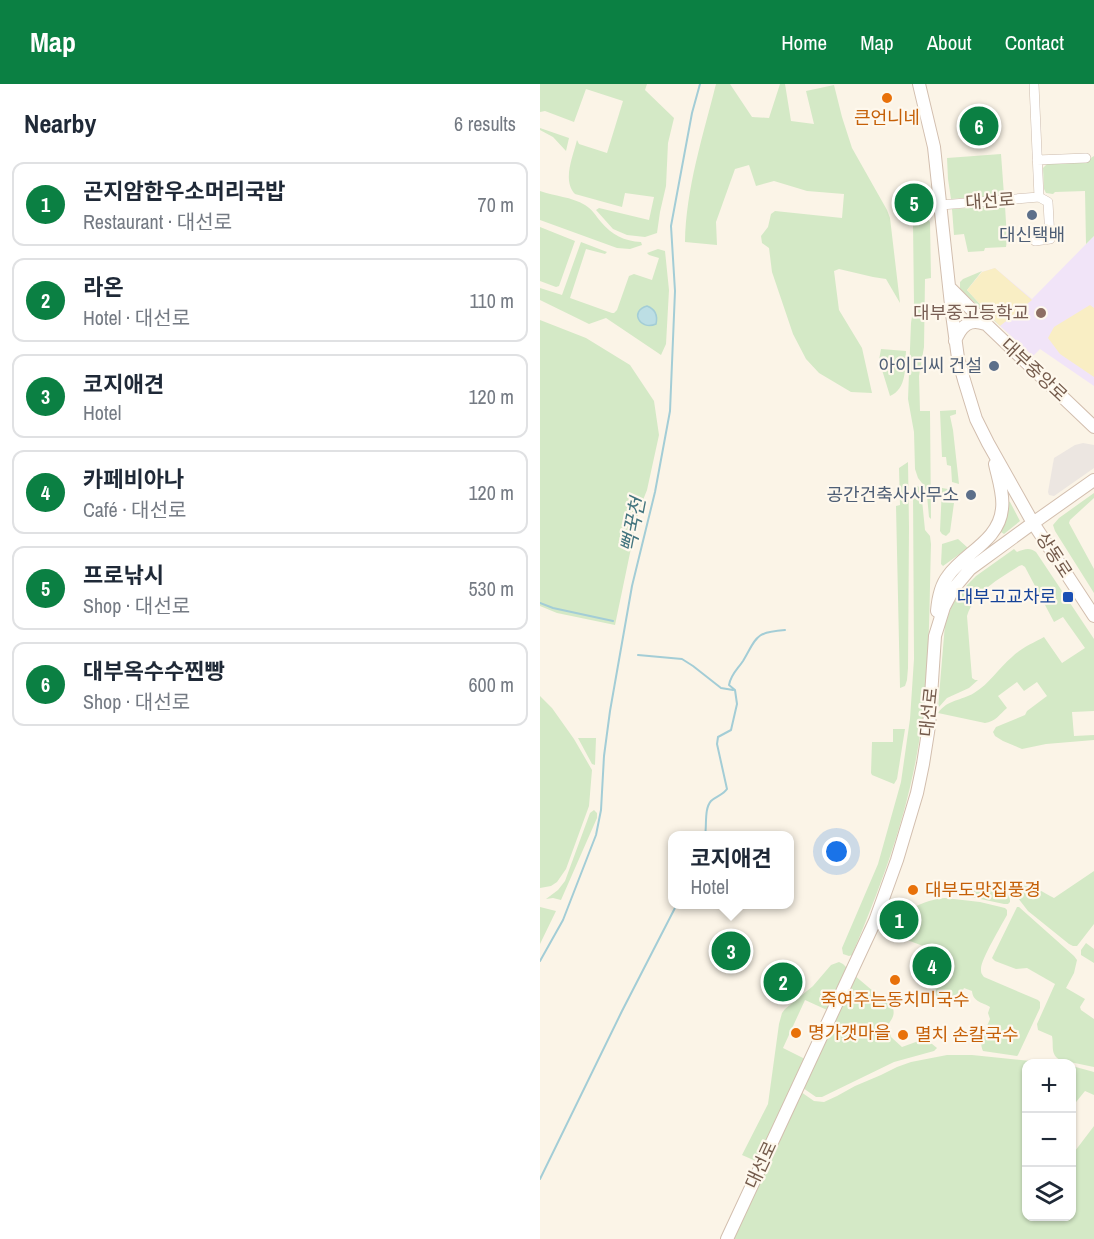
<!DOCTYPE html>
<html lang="en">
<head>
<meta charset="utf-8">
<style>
	body { margin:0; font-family:"Archivo Narrow","Noto Sans KR",sans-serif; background:#f6f6f7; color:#1f2937 }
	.controls { position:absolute; right:18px; bottom:18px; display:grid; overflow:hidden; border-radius:12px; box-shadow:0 2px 4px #0004 }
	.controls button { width:54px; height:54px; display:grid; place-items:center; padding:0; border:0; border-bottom:2px solid #e0e1e3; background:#fff; color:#1f2937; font:30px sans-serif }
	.you { position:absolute; left:297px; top:768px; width:21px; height:21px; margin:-15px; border:4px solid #fff; border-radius:50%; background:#1a73e8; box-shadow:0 0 0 9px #1a73e833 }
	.badge { display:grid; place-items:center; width:39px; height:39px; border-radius:50%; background:#0b8043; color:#fff; font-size:20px; font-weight:700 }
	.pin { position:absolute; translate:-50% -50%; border:3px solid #fff; box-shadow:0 2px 6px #0006 }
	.popup { position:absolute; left:128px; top:747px; width:126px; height:78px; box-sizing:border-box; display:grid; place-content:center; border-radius:12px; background:#fff; filter:drop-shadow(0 2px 4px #0005); font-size:20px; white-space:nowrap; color:#747a83 }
	.popup b { font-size:22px; color:#1f2937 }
	.popup::after { content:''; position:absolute; left:50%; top:100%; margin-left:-12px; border:12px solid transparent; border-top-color:#fff }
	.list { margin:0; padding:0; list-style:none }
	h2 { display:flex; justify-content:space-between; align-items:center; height:78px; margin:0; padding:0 24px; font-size:26px }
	h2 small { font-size:20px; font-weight:400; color:#747a83 }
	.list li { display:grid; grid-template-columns:39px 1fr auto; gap:18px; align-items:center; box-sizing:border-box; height:84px; margin:0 12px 12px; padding:0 12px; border:2px solid #e0e1e3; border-radius:12px }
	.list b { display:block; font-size:22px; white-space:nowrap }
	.list p { margin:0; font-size:20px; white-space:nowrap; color:#747a83 }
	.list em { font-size:20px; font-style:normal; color:#747a83 }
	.icon { flex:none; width:33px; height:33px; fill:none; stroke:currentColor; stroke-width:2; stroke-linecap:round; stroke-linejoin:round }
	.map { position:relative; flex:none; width:554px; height:1155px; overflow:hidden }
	header { display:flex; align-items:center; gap:36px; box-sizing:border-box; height:84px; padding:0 30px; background:#0b8043; color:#fff }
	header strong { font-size:28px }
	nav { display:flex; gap:33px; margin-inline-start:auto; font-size:21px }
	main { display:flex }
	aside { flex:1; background:#fff }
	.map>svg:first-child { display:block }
</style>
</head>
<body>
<header>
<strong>Map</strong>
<nav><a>Home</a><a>Map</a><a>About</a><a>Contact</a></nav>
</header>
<main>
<aside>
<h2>Nearby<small>6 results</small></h2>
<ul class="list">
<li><span class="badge">1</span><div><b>곤지암한우소머리국밥</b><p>Restaurant · 대선로</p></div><em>70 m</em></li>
<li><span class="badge">2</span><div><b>라온</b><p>Hotel · 대선로</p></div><em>110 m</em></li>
<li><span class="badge">3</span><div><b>코지애견</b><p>Hotel</p></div><em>120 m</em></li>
<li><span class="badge">4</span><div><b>카페비아나</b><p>Café · 대선로</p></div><em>120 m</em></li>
<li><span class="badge">5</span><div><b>프로낚시</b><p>Shop · 대선로</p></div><em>530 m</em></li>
<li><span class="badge">6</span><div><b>대부옥수수찐빵</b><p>Shop · 대선로</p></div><em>600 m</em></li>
</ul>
</aside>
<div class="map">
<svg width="554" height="1155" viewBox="0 0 554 1155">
	<rect width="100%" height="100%" fill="#fbf4e7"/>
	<path fill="#ece6e1" d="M 543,359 L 554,361 L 554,384 L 514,412 L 509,411 L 508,408 L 514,374 L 535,361 Z"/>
	<path fill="#f1e4f8" d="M 554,152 L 554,302 L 500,265 L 493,272 L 460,242 L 427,206 L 442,188 L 455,184 L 492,215 Z"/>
	<path fill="#d4e9c6" d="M 0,0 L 107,0 L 105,6 L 134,34 L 128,59 L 126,102 L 120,128 L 117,149 L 105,153 L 87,151 L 73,145 L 56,126 L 59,124 L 109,136 L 114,113 L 85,109 L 82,123 L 35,110 C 22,96 33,73 37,56 L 39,60 L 67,69 L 83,17 L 46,5 L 34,38 L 5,27 L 0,28 Z
		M 176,0 L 190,0 L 212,33 L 229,34 L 240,0 L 245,0 L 251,37 L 274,40 L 266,7 L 294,1 L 302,33 L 312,64 L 347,126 L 350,134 L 360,219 L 346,195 L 333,193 L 299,185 L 294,187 L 299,226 L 322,264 L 332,309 L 311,308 L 279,289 L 266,275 L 253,250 L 232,188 L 229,164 L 222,159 L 221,152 L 228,143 L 231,130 L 235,127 L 302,134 L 304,110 L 267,107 L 234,97 L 216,102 L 209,81 L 195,85 L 176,138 L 177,161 L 145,158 C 146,104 163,52 176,0 Z
		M 0,44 L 29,54 L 26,67 L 13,53 L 0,46 Z
		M 461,70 L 464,111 L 411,115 L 408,95 L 407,74 Z
		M 554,72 L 554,152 L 546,160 L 545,107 L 515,108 L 513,110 L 506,109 L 504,105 L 503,84 L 507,80 L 544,78 Z
		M 0,107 C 14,112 32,113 45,121 C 52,125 56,132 61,138 C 72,151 84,157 101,158 L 102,161 L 90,165 L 77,164 L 0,136 Z
		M 465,122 L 467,155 L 466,163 L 445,164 L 444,167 L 428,168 L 424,150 L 414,151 L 412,125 Z
		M 381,133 L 386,133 L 390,138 L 391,194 L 385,195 L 384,263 L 379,292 L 380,327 L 390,327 L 391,435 L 389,433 L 387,411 L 385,403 L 378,394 L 375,385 L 374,348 L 368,315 L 371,239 L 374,219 L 373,139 L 376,135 Z
		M 0,143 L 35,157 L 19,202 L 16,203 L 0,197 Z
		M 41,158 L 67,168 L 65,170 L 46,165 L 30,214 L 72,229 L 74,229 L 77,226 L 89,192 L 94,190 L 112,196 L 119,174 L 109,171 L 107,169 L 118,165 L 125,167 L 129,206 L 126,260 L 121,271 L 66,234 L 49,240 L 0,216 L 0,204 L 22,211 Z
		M 442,187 L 427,206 L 460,242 L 420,205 L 420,198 L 423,195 Z
		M 0,236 L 46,254 L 90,281 L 114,317 L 119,351 L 107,406 L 99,426 L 75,541 L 17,529 L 0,522 Z
		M 341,265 L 366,267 C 365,283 367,305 350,312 L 339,276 Z
		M 416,326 L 416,330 L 410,332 L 413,346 L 419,400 L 412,398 L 411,382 L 407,381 L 406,373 L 402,373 L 400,327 Z
		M 368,378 L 369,443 L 368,584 L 367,596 L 365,602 L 360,604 L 356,422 L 360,421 L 359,384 Z
		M 375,402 L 378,402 L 381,406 L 385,446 L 390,452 L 391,460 C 389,532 390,605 376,675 C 363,744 339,807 312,871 L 309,872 L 303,870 L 302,864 L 338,780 L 361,698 L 370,635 L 374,575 L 373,405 Z
		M 402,404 L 408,405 L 405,418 L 414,419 L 410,448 L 406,452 L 402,450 L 400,447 Z
		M 554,409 L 554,414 L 530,436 L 529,439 L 554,485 L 554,509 L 515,447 L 513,441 L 519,434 Z
		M 467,417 L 470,418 L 480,437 L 464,450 L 461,448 L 466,434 Z
		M 418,455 L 428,464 L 403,482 L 401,480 L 402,460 Z
		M 474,465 L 477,468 C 484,465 490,463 496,468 L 554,555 L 554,627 L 532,628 L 534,652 L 554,651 L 554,656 L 506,660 L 482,665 L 463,657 L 455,652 L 453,648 L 456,643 L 485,631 L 487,627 L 507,612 L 497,598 L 484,607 L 477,598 L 458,612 L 467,624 C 460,630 455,638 445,639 L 398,629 C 408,615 421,617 434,609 C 449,600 459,584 472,573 C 481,564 493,559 504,553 L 522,579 L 545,564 L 523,533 L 514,538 L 485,483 L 482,481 L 479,482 C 460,494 434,508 427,532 L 432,594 L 435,596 L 438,596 L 429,604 L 407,614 L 398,624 L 405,540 L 412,521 L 427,501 L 436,492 Z
		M 0,612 L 12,624 L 34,655 L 52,686 L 49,722 L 26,785 L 17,798 L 11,802 L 0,804 Z
		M 353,645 L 365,645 L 357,695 L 354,700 L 332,691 L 331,689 L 332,658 L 353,658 Z
		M 38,654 L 56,654 L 55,681 L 52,680 Z
		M 54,726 L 57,729 L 57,734 L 21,816 L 13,814 L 6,815 L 18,806 L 25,797 L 50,729 Z
		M 554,787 L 554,840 L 537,862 L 533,862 L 529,860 L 488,827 L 471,805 L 472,803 C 489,798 499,806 514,814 Z
		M 448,800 C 458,801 471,807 470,818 L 468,820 L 464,820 L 417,810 L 418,806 L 421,805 Z
		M 405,814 L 440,818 L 465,824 L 467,826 L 467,831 C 461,842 442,874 441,884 C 441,889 441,889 444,893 L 498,916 L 500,918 L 500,924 L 478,971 L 477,972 L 443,967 C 438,957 446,945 450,935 L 448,929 L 450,923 C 442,918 433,918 432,907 L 424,904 L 416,920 L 389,911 L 407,871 L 354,851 L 352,849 L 353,843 L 368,835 L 364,828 C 378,821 390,815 405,814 Z
		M 0,823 L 16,827 L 0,860 Z
		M 477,823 L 479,823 L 534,872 L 537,876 L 534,889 L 526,904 L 545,915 L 540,923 L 541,926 L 554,935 L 554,983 L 520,976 C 510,970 514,962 512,952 L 498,946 L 497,940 L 515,900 L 487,884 L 476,885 L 455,877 L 452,874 Z
		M 546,859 L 554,865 L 554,879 L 541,871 L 541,866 Z
		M 299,878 L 303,880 L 307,884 L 287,926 L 265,916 L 243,964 L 265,975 L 218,1078 L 202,1071 L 228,1020 L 239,940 L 242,929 L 245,925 L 273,902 L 291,881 Z
		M 314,891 L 353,924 C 355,931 352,935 348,941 L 351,953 L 362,963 L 384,955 L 386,955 L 397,964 L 394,967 L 354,978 L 282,1013 L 276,1013 L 263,1004 Z
		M 407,971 L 432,971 L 510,979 L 487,980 L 487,1132 L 532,1132 L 532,1071 L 554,1042 L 554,1155 L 191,1155 L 261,1008 L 274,1017 L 284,1018 L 297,1012 L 315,1002 L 341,991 L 357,983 L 371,978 Z
		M 532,982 L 554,988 L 554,1011 L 545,1007 L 532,1023 Z"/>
	<path fill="#f9eec4" d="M 455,184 L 492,216 L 460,242 L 427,206 L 442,188 Z
		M 550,221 L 554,224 L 554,293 L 520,270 L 508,254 L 514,243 Z"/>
	<path fill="#bcdee4" stroke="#a3cdd6" stroke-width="1.5" d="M 107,222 C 115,225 118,231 116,240 C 100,247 89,227 107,222 Z"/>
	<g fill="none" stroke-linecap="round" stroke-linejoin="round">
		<path stroke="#a3cdd6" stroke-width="2" d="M 0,519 L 13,524 L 73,537
			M 98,571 L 142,575 L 153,582 L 181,604 L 193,606
			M 165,752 C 167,741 164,725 171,717 C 176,712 183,711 187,705 L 177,660 L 178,653 L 191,646 L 197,620 L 195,606 L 189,601 C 191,590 197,586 203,577 C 217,553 215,548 245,546
			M 0,877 L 23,836 L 56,751 L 61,726 L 64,672 L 70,627 L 92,502 L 115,408 L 130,327 L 135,207 L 131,142 L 152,29 L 160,0
			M 0,1095 L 82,927 L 137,820"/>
		<g stroke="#cdbcae" stroke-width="10">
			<path id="street" d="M 494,0 L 499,113
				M 497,76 L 546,74
				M 401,121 L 499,113 L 508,118 L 510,155 L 495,157"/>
		</g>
		<g stroke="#d2beae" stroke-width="14">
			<path id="secondary" d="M 409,203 L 447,241 L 554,343
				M 415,257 C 421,242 429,234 445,240
				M 554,396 L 493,439 L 554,532
				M 397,527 C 398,515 400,502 408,492 C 424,469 459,457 462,425 C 464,411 458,394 455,380
				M 187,1155 L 335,837 L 357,776 L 377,709 L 383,680 L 389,642 L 395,552 L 404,523 L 414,504 L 430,485 L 493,439 L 448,359 L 436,335 L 424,296 L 418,274 L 412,230 L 394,63 L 379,0"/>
		</g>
		<use href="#street" stroke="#fff" stroke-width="9"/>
		<use href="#secondary" stroke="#fff" stroke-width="12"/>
	</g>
	<g fill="#e8710a" stroke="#fef8ed" stroke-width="2">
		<circle cx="347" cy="14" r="6"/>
		<circle cx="373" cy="806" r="6"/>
		<circle cx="355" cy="896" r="6"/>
		<circle cx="256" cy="949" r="6"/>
		<circle cx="363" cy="951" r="6"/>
	</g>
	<g fill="#5c6f8a" stroke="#fef8ed" stroke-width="2">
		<circle cx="492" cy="131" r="6"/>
		<circle cx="454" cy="282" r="6"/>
		<circle cx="431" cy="411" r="6"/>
	</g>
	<circle fill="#8d6e63" stroke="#fef8ed" stroke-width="2" cx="501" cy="229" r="6"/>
	<rect fill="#1a4fb4" stroke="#fef8ed" stroke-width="2" x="522" y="507" width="12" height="12" rx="3"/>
	<g text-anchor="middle" stroke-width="4.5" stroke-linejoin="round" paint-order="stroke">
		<g font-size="18" fill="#c56008" stroke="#fef8ed" text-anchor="start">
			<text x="347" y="40" text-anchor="middle">큰언니네</text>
			<text x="385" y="812">대부도맛집풍경</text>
			<text x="355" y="922" text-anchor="middle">죽여주는동치미국수</text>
			<text x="268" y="955">명가갯마을</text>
			<text x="375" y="957">멸치 손칼국수</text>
		</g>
		<g font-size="18" fill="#745b4c" stroke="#fef8ed">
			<text transform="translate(450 117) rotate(-4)" y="6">대선로</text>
			<text transform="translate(494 286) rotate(43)" y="6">대부중앙로</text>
			<text transform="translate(514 471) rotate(57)" y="6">상동로</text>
			<text transform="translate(389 628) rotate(-84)" y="6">대선로</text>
			<text transform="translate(221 1081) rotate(-65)" y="6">대선로</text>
		</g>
		<g font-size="18" fill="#4e5e75" stroke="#fef8ed" text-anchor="end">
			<text x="492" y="157" text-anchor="middle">대신택배</text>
			<text x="442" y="288">아이디씨 건설</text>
			<text x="419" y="417">공간건축사사무소</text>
		</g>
		<g font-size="18" fill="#785e54" stroke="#fef8ed" text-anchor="end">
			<text x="489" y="235">대부중고등학교</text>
		</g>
		<g font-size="18" fill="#164399" stroke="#fef8ed" text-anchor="end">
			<text x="516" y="519">대부고교차로</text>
		</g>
		<g font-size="20" font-style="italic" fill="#44757f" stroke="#fef8ed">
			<text transform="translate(93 441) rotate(-79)" y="7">뻑꾹천</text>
		</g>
	</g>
</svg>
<div class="controls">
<button>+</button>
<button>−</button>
<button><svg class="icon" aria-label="layers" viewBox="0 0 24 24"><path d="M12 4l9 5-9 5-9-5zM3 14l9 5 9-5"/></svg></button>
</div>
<div class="you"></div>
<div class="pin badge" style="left:359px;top:836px">1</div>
<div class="pin badge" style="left:243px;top:898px">2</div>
<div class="pin badge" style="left:191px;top:867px">3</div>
<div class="popup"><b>코지애견</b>Hotel</div>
<div class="pin badge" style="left:392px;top:882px">4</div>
<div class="pin badge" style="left:374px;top:119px">5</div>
<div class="pin badge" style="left:439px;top:42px">6</div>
</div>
</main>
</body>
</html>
